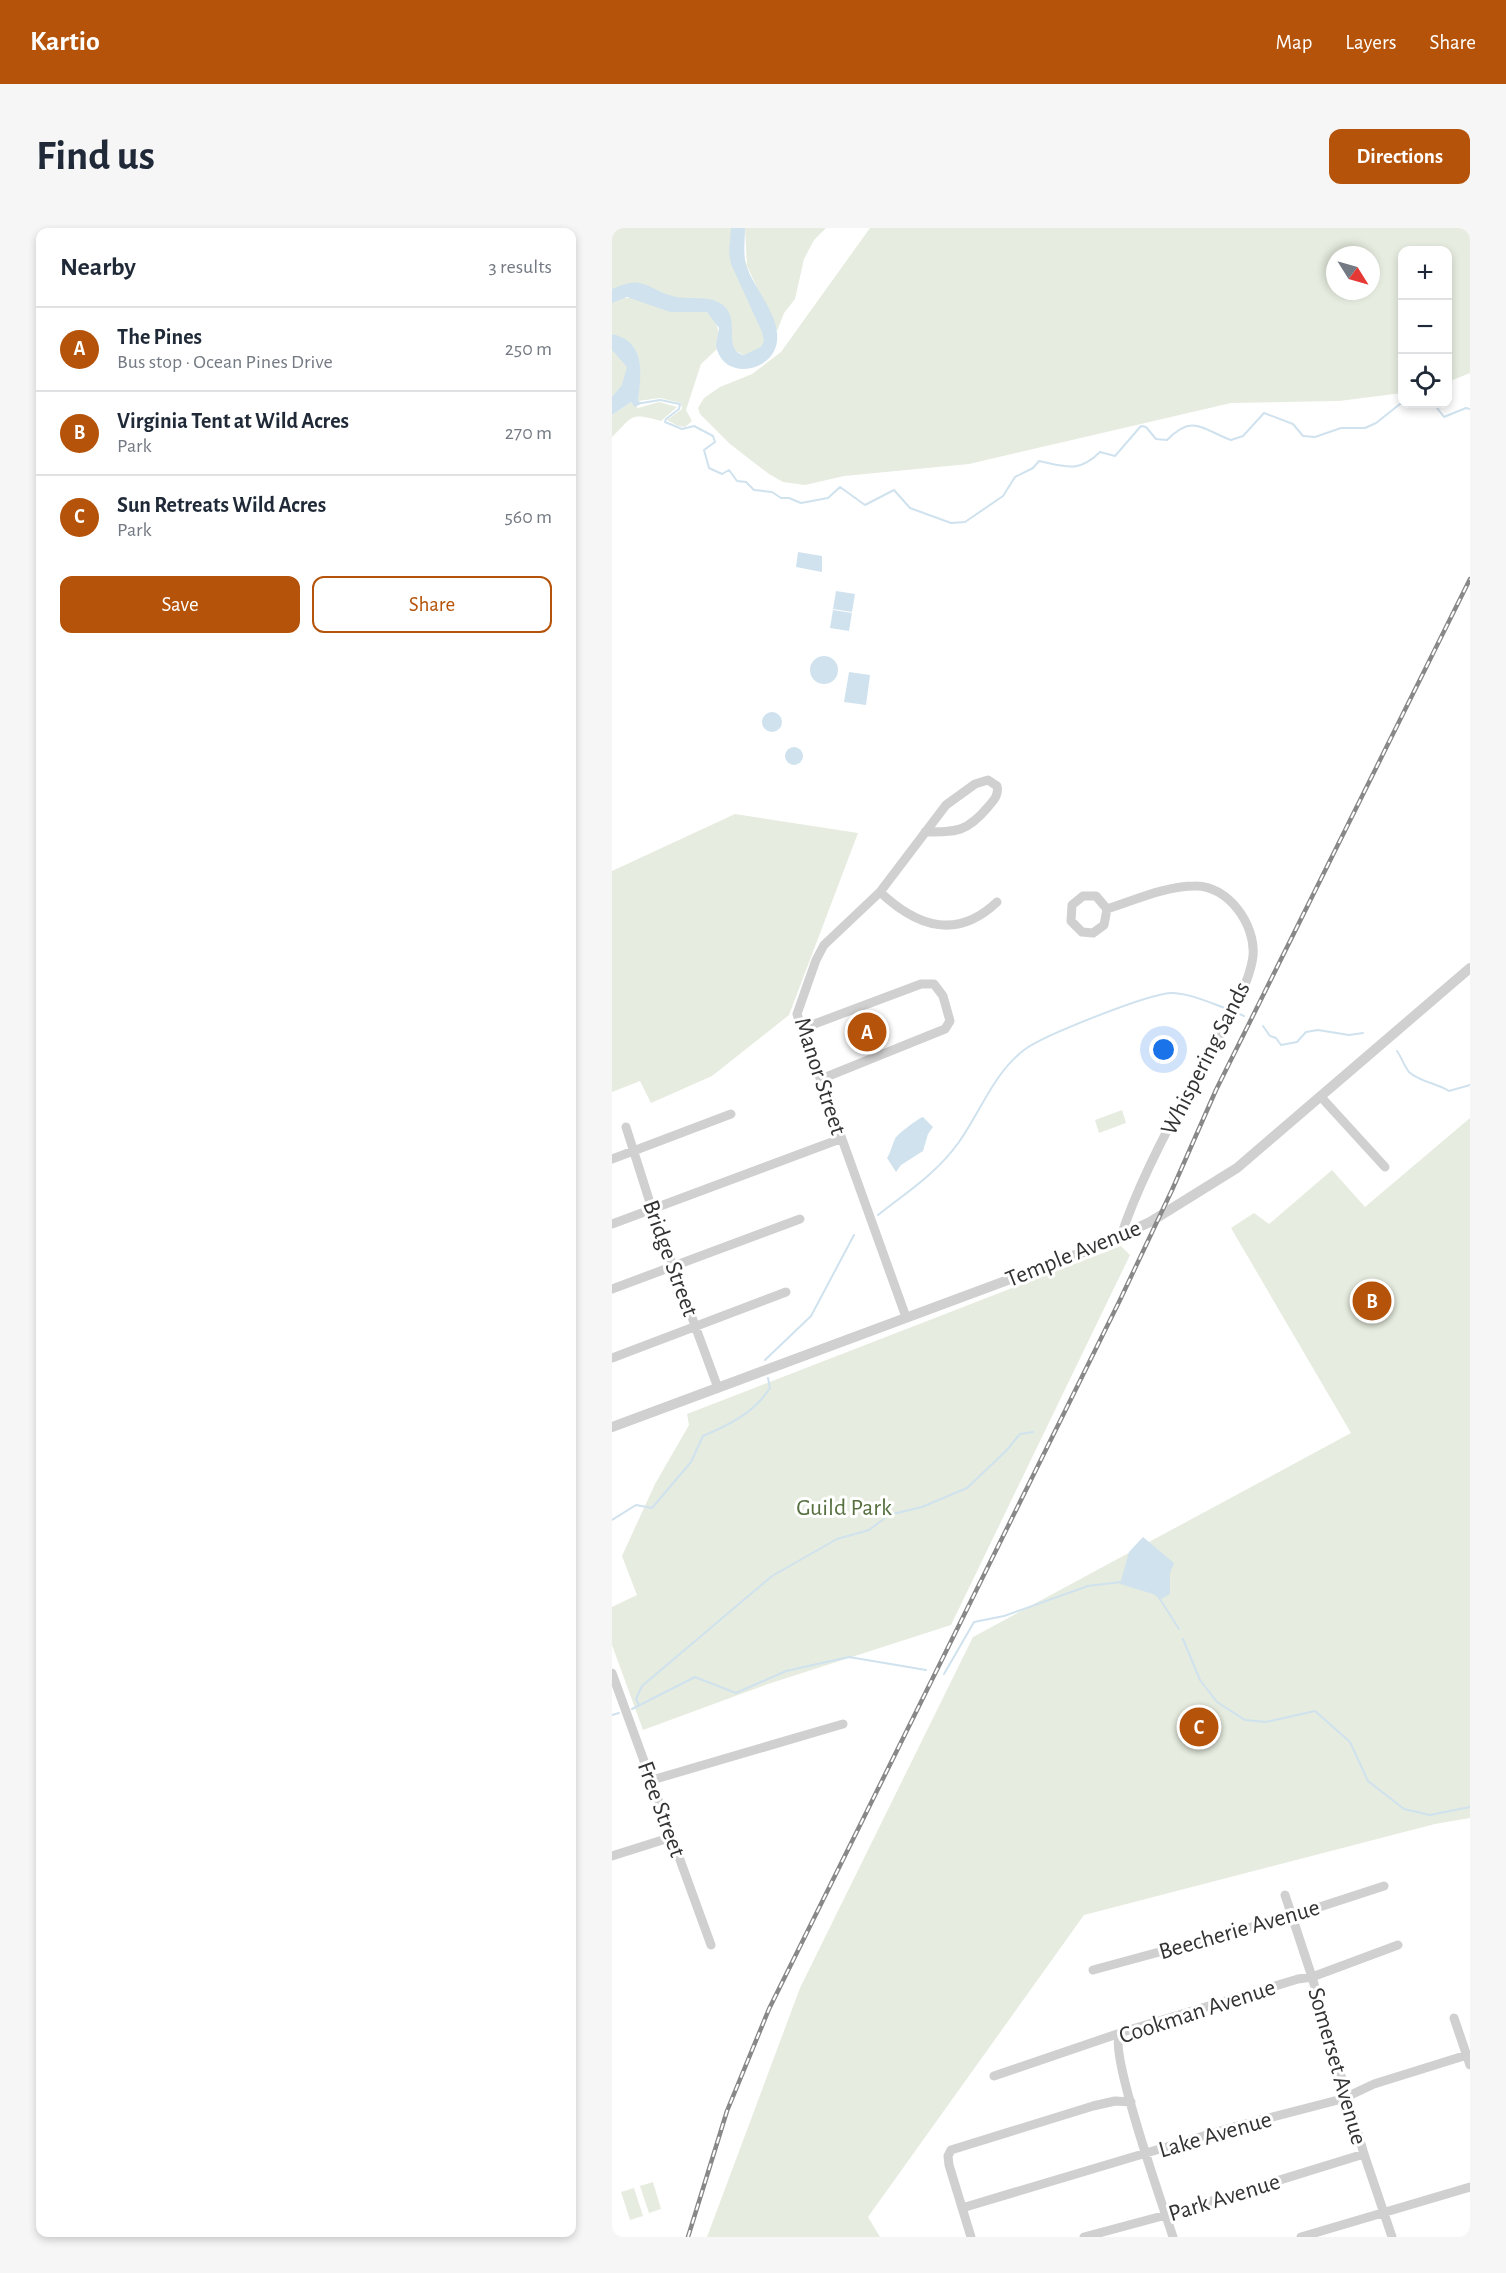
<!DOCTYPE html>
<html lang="en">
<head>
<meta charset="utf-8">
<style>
	body { margin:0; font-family:"Alegreya Sans",sans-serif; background:#f6f6f7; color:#1f2937 }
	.controls { position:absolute; right:18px; top:18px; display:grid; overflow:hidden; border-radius:12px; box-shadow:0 3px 9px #0003 }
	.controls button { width:54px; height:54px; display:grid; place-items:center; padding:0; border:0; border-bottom:2px solid #e0e1e3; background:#fff; color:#1f2937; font:30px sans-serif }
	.compass { position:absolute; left:714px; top:18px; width:54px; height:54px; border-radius:50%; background:#fff; box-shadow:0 3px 9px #0003; rotate:127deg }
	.you { position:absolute; left:552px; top:822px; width:21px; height:21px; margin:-15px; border:4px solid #fff; border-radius:50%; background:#1a73e8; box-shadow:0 0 0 9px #1a73e833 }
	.badge { display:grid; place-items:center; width:39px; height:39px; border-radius:50%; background:#b45309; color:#fff; font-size:20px; font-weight:700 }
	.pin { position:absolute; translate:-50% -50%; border:3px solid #fff; box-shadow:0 2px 6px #0006 }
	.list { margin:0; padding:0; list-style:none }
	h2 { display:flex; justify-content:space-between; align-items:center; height:78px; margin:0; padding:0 24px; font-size:26px }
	h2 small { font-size:20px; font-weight:400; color:#747a83 }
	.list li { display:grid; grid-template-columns:39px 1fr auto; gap:18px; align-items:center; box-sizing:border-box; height:84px; padding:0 24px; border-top:2px solid #e0e1e3 }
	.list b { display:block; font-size:22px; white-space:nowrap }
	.list p { margin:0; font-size:20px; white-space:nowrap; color:#747a83 }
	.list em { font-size:20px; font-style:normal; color:#747a83 }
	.actions { display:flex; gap:12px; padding:18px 24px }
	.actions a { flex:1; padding:14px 0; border:2px solid #b45309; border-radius:12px; text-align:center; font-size:21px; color:#b45309 }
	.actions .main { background:#b45309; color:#fff }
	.icon { flex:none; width:33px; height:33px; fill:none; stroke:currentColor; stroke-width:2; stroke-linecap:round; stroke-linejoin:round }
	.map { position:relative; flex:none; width:858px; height:2009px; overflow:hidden; border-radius:12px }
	header { display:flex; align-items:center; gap:36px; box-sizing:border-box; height:84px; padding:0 30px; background:#b45309; color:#fff }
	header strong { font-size:28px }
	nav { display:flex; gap:33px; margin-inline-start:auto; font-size:21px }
	.intro { display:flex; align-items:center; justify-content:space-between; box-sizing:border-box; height:144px; padding:0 36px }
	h1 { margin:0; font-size:42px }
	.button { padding:15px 27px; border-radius:12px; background:#b45309; color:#fff; font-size:21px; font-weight:700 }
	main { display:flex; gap:36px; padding:0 36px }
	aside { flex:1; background:#fff; border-radius:12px; box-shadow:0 3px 9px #0003 }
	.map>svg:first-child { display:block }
</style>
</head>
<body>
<header>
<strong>Kartio</strong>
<nav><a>Map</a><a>Layers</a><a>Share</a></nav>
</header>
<div class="intro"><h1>Find us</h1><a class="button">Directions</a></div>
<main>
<aside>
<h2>Nearby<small>3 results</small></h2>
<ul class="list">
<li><span class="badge">A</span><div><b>The Pines</b><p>Bus stop · Ocean Pines Drive</p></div><em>250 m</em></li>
<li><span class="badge">B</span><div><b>Virginia Tent at Wild Acres</b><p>Park</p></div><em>270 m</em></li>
<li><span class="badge">C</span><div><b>Sun Retreats Wild Acres</b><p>Park</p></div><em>560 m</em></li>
</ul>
<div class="actions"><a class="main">Save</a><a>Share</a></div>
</aside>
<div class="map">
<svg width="858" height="2009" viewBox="0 0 858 2009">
	<rect width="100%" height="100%" fill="#fff"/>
	<path fill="#e6ecdf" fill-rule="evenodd" d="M 0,0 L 123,0 L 154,99 L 152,120 L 132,127 L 115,119 L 105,79 L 0,64 Z
		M 133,0 L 214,0 L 202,12 L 192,31 L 183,71 L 172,85 L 165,103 L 135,38 Z
		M 258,0 L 858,0 L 858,145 L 836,154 L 836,22 L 790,22 L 790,165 L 727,173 L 619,175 L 357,236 L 232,248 L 193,257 L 171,254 L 157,246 L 118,216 L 88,186 L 86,180 L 92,170 L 108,159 L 140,146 L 169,124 ZM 723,27 L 759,27 L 759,63 L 723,63 Z
		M 11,70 L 22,70 L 58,84 L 95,84 L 103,92 L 108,108 L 104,122 L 89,136 L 74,182 L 80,193 L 73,199 L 66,198 L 55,192 L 70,181 L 69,175 L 48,170 L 26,173 C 28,145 36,116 0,106 L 0,75 Z
		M 0,117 L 16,129 L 14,156 L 0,172 Z
		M 19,174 L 26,180 L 47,174 L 65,179 L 49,193 C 17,184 22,188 0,209 L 0,187 Z
		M 123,586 L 246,605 L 177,787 L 100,848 L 39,875 L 28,853 L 0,864 L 0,643 Z
		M 510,882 L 514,895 L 487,905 L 483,892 Z
		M 858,890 L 858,1590 L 823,1596 L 472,1687 L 256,1989 L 268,2009 L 95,2009 L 188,1760 L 361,1409 L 739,1205 L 619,1000 L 642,985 L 657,996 L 720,942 L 753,979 Z
		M 509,1018 L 518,1027 L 339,1397 L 156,1456 L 31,1502 L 0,1417 L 0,1379 L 25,1367 L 10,1328 L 43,1256 L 77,1197 L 75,1186 Z
		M 41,1954 L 49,1981 L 37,1985 L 28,1958 Z
		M 22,1960 L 31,1988 L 18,1992 L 9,1964 Z"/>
	<path fill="#cfe2ee" d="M 119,0 L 133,0 C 133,12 131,26 134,37 C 142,61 168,87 165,113 C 162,143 115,153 105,122 C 102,116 107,107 107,100 L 95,84 L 58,84 L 15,69 L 0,75 L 0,61 C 8,58 18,53 27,55 C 38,57 47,64 57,67 C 75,74 100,64 114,80 C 127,95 111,123 132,127 L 149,119 L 152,113 L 150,104 L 119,36 L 117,24 Z
		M 0,106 C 35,114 29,146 26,173 L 31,175 L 23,179 L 19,174 L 0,187 L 0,169 L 10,157 L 15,139 L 0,122 Z
		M 186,324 L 210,328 L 210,344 L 184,339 Z
		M 224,363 L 243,366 L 240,384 L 221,381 Z
		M 221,382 L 240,385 L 237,403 L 218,400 Z
		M198 442a14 14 0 1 1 28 0a14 14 0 1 1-28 0Z
		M 237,444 L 258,447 L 254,477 L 232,474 Z
		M150 494a10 10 0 1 1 20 0a10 10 0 1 1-20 0Z
		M173 528a9 9 0 1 1 18 0a9 9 0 1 1-18 0Z
		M 311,889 L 321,899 L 316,906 L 311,923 L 289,937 L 284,944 L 275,930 C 279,924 280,917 283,911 C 284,907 307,890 311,889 Z
		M 531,1309 L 562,1335 L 558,1345 L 558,1366 L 549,1371 L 541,1366 L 508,1356 L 517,1324 Z"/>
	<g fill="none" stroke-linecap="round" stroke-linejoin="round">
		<path stroke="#cfe2ee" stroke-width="2" d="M 30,175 L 48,172 L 68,176 L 67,181 L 54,191 L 53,194 L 70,201 L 82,198 L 101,208 L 103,214 L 92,222 L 97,240 L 110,246 L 117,242 L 125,253 L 134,254 L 142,262 L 160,264 L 169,270 L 177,270 L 189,275 L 216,270 L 228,259 L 253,277 L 282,262 L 298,280 L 339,295 L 353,294 L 391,268 L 403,249 L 421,240 L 427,233 C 454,239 467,245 488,224 L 503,228 L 529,198 L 534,199 L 544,211 L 555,212 C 581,185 591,202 619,212 L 631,208 L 652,185 L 681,196 L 691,208 L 703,209 L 729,200 L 753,200 L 764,195 L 788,176 L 822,176 L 832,189 L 854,180 L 858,181
			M 625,785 L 632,788
			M 651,798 L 658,808 L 664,810 L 669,817 L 685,814 L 694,804 L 706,802 L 737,807 L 751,805
			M 785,823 C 790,830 792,838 797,844 C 808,854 824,855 837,863 L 858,857
			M 266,987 C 295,964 325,945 347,914 C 369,883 381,846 412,822 C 430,808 540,764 561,765 C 579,766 596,774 613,780
			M 153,1132 L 199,1088 L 242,1007
			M 0,1292 L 24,1277 L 40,1280 L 79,1234 L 91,1208 C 117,1197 143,1184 158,1160 L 156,1150
			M 546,1368 L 567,1401
			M 571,1411 L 588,1452 L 605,1474 L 633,1492 L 654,1494 L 703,1483 L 738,1514 L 756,1553 L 792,1581 L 818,1587 L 858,1579
			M 332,1446 L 362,1394 L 392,1388 L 476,1358 L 509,1354
			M 27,1477 L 24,1471 L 30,1458 L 160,1348 L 225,1311 L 257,1302 L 277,1287 L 310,1279 L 355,1260 L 394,1223 L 408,1206 L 421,1204
			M 20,1481 L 83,1449 L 124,1465 L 174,1443 L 237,1429 L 314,1442
			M 0,1487 L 7,1485"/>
		<path stroke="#d0d0d0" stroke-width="9" d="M 268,664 C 305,699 345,712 385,674
			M 495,681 L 492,697 L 481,705 L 470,704 L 459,693 L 460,677 L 471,668 L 484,668 L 495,681 C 523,672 554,658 583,658 C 616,657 644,697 641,728 C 637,763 600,820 583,851 C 556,899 526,956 509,1008
			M 189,801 L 309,756 L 322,756 L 331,768 L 338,793 L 333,801 L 209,851
			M 709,869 L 773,939
			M 14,899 L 40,981 L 106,1160
			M 0,931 L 119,886
			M 0,996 L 228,911
			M 0,1061 L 188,991
			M 294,1089 L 185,786 L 204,732 L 212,717 L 268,664 L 334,577 L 363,556 L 376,552 L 385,558 C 387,567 382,572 376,579 C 355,604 345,604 313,604
			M 0,1130 L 174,1064
			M 0,1445 L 99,1717
			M 40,1552 L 231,1496
			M 0,1628 L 60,1609
			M 673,1667 L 700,1749 L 752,1926 L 780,2009
			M 481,1742 L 680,1688 L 772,1658
			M 842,1790 L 858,1837
			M 507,1808 C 499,1831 551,1978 561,2009
			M 382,1848 L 517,1802 L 686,1751 L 700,1749 L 786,1717
			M 350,1980 L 618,1900 L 730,1871 L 762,1856 L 855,1827
			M 359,2009 L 337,1937 L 336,1928 L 339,1922 L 481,1878 L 503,1873 L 519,1874
			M 472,2009 L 554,1987 L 752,1926
			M 689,2009 L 858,1959"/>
		<path stroke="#d0d0d0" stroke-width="10" d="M 0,1199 L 482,1020 L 538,994 L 625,940 L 858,740"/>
		<g stroke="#888" stroke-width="4.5">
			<path id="rail" d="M 76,2009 L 115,1883 L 157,1781 L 508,1072 L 560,962 L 604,862 L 858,351"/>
		</g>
		<use href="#rail" stroke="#fff" stroke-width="2" stroke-dasharray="7" stroke-linecap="butt"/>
	</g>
	<g text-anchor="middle" stroke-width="6" stroke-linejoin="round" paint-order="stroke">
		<g font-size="24" fill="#333" stroke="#fff">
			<text transform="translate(593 830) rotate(-63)" y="8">Whispering Sands</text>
			<text transform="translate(209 848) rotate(72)" y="8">Manor Street</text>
			<text transform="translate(461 1025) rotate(-22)" y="8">Temple Avenue</text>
			<text transform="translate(59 1030) rotate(70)" y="8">Bridge Street</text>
			<text transform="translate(50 1581) rotate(70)" y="8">Free Street</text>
			<text transform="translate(627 1701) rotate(-16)" y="8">Beecherie Avenue</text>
			<text transform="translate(585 1783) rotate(-18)" y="8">Cookman Avenue</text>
			<text transform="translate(726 1838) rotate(74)" y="8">Somerset Avenue</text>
			<text transform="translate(603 1906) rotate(-16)" y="8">Lake Avenue</text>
			<text transform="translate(612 1969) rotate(-17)" y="8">Park Avenue</text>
		</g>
		<g font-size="24" fill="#56703f" stroke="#fff">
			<text x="232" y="1287">Guild Park</text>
		</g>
	</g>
</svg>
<div class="controls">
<button>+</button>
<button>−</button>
<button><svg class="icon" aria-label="locate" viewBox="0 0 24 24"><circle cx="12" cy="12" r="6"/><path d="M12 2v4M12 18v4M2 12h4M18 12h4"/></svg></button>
</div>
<svg class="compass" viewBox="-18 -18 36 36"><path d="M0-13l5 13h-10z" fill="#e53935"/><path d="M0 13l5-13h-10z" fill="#747a83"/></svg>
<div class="you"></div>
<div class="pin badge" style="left:255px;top:804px">A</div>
<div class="pin badge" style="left:760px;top:1073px">B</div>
<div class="pin badge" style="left:587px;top:1499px">C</div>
</div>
</main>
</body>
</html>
